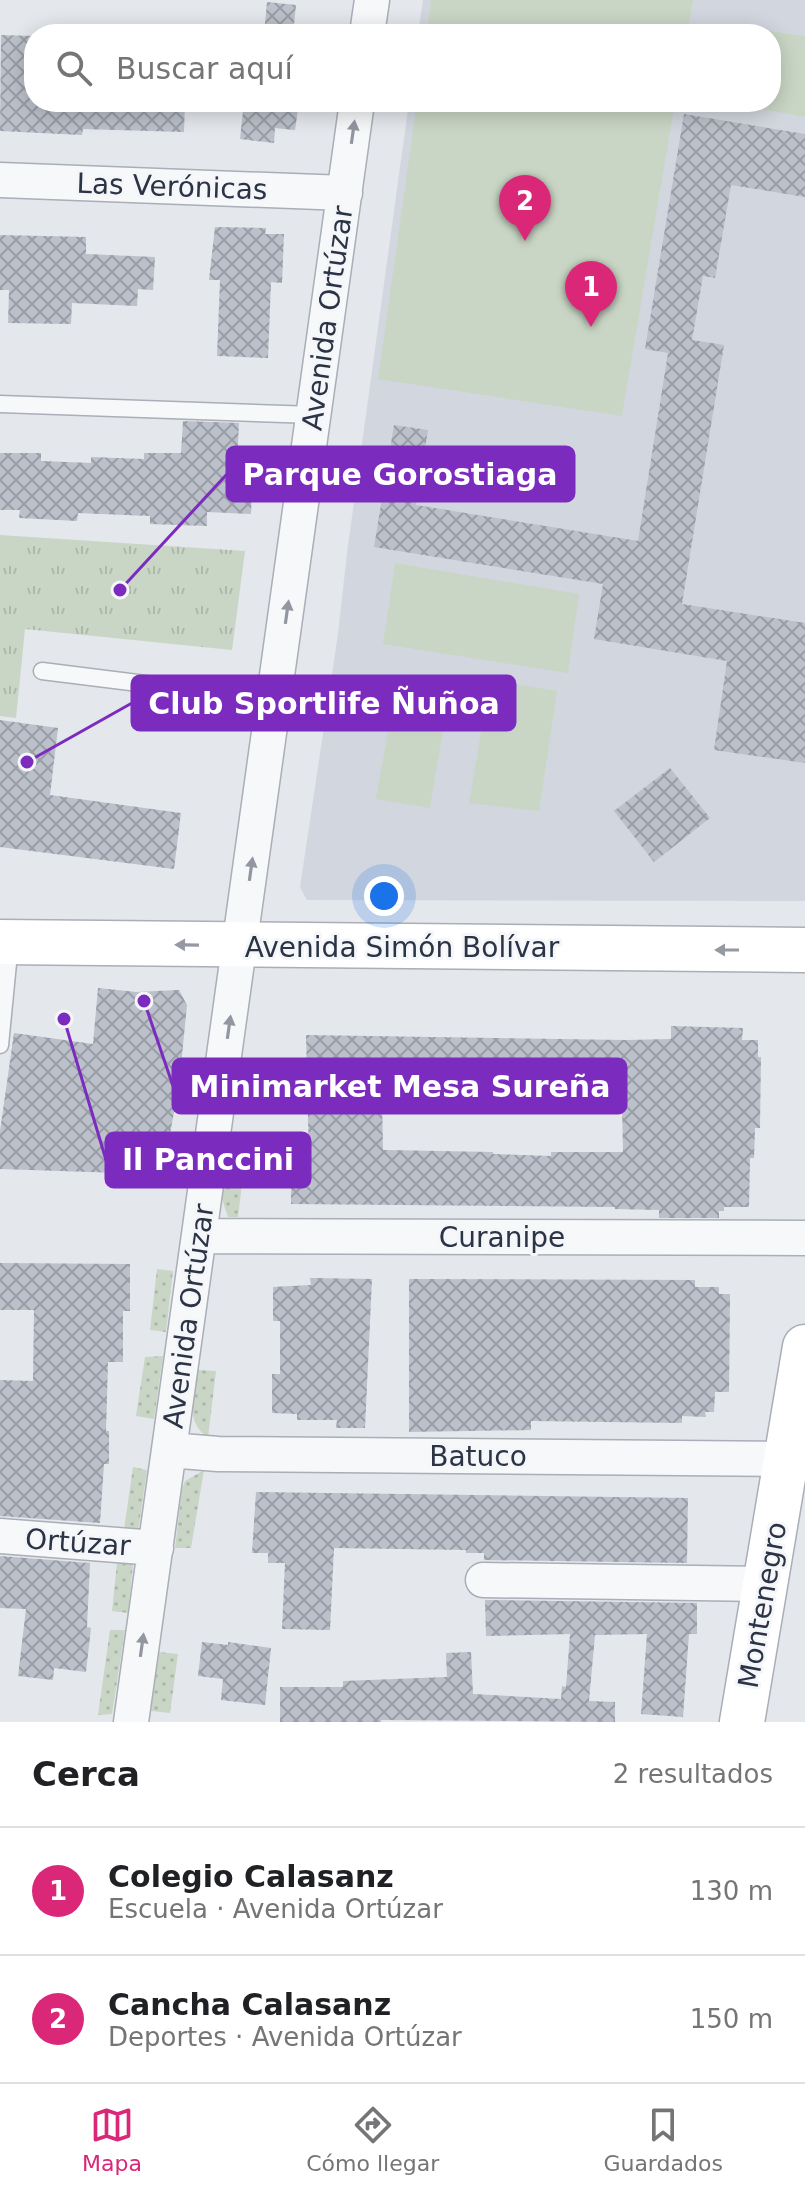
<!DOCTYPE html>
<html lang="es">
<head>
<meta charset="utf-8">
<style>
	body { margin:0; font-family:"DejaVu Sans",sans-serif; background:#f2f2f2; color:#202124 }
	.you { position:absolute; left:384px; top:896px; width:28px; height:28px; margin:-20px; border:6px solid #fff; border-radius:50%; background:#1a73e8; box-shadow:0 0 0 12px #1a73e833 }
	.badge { display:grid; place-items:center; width:52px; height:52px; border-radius:50%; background:#db2777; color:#fff; font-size:26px; font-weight:700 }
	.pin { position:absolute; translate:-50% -66px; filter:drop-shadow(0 2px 4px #0008) }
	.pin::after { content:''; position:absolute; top:42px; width:28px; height:24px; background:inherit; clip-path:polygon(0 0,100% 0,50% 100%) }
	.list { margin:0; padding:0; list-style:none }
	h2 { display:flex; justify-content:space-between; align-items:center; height:104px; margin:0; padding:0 32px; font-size:34px }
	h2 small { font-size:26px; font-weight:400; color:#757577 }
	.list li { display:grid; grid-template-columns:52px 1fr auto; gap:24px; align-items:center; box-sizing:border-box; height:128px; padding:0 32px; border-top:2px solid #e0e0e0 }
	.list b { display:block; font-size:30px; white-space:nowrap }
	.list p { margin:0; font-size:26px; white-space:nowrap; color:#757577 }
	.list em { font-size:26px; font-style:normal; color:#757577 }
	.icon { flex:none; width:44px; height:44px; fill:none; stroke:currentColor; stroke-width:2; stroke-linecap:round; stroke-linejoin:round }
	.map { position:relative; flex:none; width:805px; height:1722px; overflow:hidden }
	.search { position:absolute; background:#fff; box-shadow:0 4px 20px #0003; left:24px; right:24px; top:24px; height:88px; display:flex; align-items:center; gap:20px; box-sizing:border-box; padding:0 28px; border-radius:32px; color:#757577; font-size:30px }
	.sheet { height:360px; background:#fff }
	nav { display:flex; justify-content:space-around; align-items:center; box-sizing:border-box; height:112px; border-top:2px solid #e0e0e0; background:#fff; font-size:22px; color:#757577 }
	nav a { display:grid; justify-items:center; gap:4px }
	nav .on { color:#db2777 }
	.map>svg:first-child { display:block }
</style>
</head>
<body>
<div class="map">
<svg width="805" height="1722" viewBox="0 0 805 1722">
	<defs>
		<pattern id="grass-dots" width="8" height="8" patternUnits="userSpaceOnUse" patternTransform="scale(2)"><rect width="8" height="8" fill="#c9d6c5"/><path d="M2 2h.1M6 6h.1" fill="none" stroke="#adb8ab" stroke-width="1.8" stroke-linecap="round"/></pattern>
		<pattern id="park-tufts" width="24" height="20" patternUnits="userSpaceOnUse" patternTransform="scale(2)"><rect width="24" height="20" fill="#c9d6c5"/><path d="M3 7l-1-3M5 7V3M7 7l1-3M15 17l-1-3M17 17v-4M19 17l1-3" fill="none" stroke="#adb8ab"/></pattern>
		<pattern id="building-cross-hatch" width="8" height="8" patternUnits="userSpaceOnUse" patternTransform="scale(2)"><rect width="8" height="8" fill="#bbc0ca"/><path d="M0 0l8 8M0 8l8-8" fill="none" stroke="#989da6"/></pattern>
	</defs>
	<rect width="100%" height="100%" fill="#e4e7ec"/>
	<path fill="#d2d6de" d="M 423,0 L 805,0 L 805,901 L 307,900 L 300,887 L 338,634 L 347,553 L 409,102 L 771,102 L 771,34 L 418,34 Z"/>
	<path fill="url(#grass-dots)" d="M 228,1157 L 245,1160 L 238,1217 L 228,1217 L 222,1199 Z
		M 157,1269 L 173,1271 L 166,1332 L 150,1330 Z
		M 163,1356 L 154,1419 L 136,1416 L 145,1357 Z
		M 198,1370 L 216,1371 L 208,1438 C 183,1419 195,1398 198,1370 Z
		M 133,1467 L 147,1470 L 137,1539 L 123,1537 Z
		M 204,1470 L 191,1548 L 175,1548 L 182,1489 L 185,1481 Z
		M 118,1553 L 134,1555 L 128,1613 L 112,1611 Z
		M 110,1630 L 125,1630 L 112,1714 L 98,1715 Z
		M 159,1652 L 178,1654 L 170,1713 L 151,1711 Z"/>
	<path fill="url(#park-tufts)" d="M 0,535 L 245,551 L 232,650 L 25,629 L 16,718 L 0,716 Z"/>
	<path fill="#c9d6c5" d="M 431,0 L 693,0 L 687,34 L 427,34 Z
		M 761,30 L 805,36 L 805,117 L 751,107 L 752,102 L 771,102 L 771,34 L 761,34 Z
		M 417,102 L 675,102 L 622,416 L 378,379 Z
		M 395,563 L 579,594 L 568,673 L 383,644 Z
		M 490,680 L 557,691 L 539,811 L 469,803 Z
		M 396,686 L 449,695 L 430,808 L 376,799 Z"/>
	<path fill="url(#building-cross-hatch)" fill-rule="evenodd" d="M 267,2 L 296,5 L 293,34 L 264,34 Z
		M 1,35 L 34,36 L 34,102 L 185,102 L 184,132 L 83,129 L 82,135 L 0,131 Z
		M 244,102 L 299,102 L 295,130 L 275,128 L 274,143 L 240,139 Z
		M 684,114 L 805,134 L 805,197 L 731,185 L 715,278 L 703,276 L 692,340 L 724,345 L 682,604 L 805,623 L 805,763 L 714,750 L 727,661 L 594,639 L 603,584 L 374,547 L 394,425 L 428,430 L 416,505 L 638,541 L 668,353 L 645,349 Z
		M 215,227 L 266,228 L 265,234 L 284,234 L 282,283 L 271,282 L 268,358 L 217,356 L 220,280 L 209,280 Z
		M 0,235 L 86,237 L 86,254 L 155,257 L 153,290 L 138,289 L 137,306 L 72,303 L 71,324 L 8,323 L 9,290 L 0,290 Z
		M 183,421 L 239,423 L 237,461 L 244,462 L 242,490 L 252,490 L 251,514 L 207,512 L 207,526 L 150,524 L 150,516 L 78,513 L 77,521 L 19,518 L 20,510 L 0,510 L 0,453 L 41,453 L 41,461 L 91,463 L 91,457 L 144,459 L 144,453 L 181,453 Z
		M 0,720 L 58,728 L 50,795 L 181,813 L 174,869 L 0,847 Z
		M 670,768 L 710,818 L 654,862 L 614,811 Z
		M 98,988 L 136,992 L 179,990 L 187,1005 L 179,1085 L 167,1150 L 153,1150 L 150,1174 L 0,1169 L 0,1131 L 14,1033 L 93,1044 Z
		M 671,1026 L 743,1028 L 742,1040 L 758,1040 L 758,1057 L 761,1057 L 760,1128 L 755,1128 L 754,1158 L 750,1158 L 749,1207 L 724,1207 L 724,1211 L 719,1211 L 719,1218 L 659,1218 L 659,1210 L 615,1209 L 615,1207 L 291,1204 L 291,1159 L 309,1160 L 306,1035 L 626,1040 L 671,1039 ZM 382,1099 L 622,1103 L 623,1152 L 551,1152 L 551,1156 L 493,1154 L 493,1152 L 383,1150 Z
		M 0,1263 L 130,1264 L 130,1311 L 123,1311 L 123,1362 L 108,1362 L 106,1431 L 109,1431 L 109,1464 L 104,1464 L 100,1523 L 0,1516 L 0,1380 L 33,1381 L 34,1310 L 0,1310 Z
		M 310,1278 L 372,1279 L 365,1428 L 336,1428 L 337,1420 L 297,1420 L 297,1414 L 272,1413 L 272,1374 L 280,1374 L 280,1321 L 273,1321 L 273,1287 L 311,1285 Z
		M 409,1279 L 695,1280 L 695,1287 L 719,1287 L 719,1294 L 730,1294 L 729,1392 L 715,1392 L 714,1412 L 705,1412 L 706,1417 L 682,1416 L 682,1423 L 531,1421 L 531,1430 L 409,1432 Z
		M 256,1492 L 688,1498 L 687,1563 L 484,1560 L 484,1553 L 466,1553 L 466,1550 L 334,1548 L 330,1630 L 282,1629 L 285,1563 L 268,1563 L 268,1553 L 252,1553 Z
		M 0,1556 L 90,1563 L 87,1627 L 91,1628 L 86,1672 L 54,1668 L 53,1680 L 18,1676 L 26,1609 L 0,1608 Z
		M 485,1600 L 697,1603 L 697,1634 L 689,1634 L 683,1717 L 641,1714 L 647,1634 L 595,1635 L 589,1701 L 615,1702 L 615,1722 L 381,1720 L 381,1722 L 280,1722 L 280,1687 L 343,1687 L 343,1681 L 447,1677 L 446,1653 L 471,1652 L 473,1694 L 561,1699 L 562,1686 L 566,1687 L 570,1634 L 486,1636 Z
		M 202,1642 L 228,1645 L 228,1642 L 271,1648 L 265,1705 L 221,1700 L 223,1679 L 198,1676 Z"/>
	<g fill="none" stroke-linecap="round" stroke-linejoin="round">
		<g stroke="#a9aeb7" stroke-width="19">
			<path id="lane" d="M 0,404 L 314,415
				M 42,671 L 274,700
				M 0,1045 L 10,943"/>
		</g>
		<g stroke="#a9aeb7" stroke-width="37">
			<path id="street" d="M 367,34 L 372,0
				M 0,180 L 345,193
				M 199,1236 L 805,1238
				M 169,1450 L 218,1454 L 787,1459
				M 0,1536 L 156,1548
				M 483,1580 L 766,1584
				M 131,1722 L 357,102"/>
		</g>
		<g stroke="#a9aeb7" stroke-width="47">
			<path id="secondary" d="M 0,942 L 805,950
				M 742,1722 L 805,1347"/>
		</g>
		<use href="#lane" stroke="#f7f8fa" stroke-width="16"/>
		<use href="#street" stroke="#f7f8fa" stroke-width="34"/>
		<use href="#secondary" stroke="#fff" stroke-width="44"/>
	</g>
	<defs><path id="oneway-solid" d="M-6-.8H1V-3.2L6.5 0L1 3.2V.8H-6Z" transform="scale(2)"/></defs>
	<g fill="#9196a0">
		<use href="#oneway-solid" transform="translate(353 132) rotate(-82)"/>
		<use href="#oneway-solid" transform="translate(287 612) rotate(-82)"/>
		<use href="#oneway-solid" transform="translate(251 869) rotate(-82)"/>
		<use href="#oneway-solid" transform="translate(229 1027) rotate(-82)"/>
		<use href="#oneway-solid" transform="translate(142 1645) rotate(-82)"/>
	</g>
	<g fill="#959aa2">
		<use href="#oneway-solid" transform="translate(187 945) rotate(-179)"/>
		<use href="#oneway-solid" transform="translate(727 950) rotate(-180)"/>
	</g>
	<g text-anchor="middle" stroke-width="6" stroke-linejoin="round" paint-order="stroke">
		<g font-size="28" fill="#2b3445" stroke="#f4f6f9">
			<text transform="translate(172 186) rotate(2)" y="10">Las Verónicas</text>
			<text transform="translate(327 318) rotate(-82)" y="10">Avenida Ortúzar</text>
			<text x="402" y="957">Avenida Simón Bolívar</text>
			<text x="502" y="1247">Curanipe</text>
			<text transform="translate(188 1316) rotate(-82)" y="10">Avenida Ortúzar</text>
			<text x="478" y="1466">Batuco</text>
			<text transform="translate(78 1542) rotate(4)" y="10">Ortúzar</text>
			<text transform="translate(762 1605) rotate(-80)" y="10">Montenegro</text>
		</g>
	</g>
	<path fill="none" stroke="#7b2cbf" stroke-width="3" d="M120 590L227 474M27 762L132 703M144 1001L173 1086M64 1019L106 1160"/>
	<g fill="#7b2cbf" stroke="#f4f6f9" stroke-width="3">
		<circle cx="120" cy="590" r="8"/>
		<circle cx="27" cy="762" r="8"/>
		<circle cx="144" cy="1001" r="8"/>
		<circle cx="64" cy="1019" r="8"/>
	</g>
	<g fill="#7b2cbf" stroke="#7b2cbf" stroke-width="3">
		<rect x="227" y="447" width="347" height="54" rx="8"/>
		<rect x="132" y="676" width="383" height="54" rx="8"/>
		<rect x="173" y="1059" width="453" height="54" rx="8"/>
		<rect x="106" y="1133" width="204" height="54" rx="8"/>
	</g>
	<g font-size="30" text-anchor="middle" font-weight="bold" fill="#fff">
		<text x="400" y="485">Parque Gorostiaga</text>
		<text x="324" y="714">Club Sportlife Ñuñoa</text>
		<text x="400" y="1097">Minimarket Mesa Sureña</text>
		<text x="208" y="1170">Il Panccini</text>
	</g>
</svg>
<div class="you"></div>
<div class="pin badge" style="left:591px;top:327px">1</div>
<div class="pin badge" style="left:525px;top:241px">2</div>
<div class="search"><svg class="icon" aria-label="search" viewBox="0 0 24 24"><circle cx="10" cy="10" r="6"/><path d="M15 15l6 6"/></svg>Buscar aquí</div>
</div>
<section class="sheet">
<h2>Cerca<small>2 resultados</small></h2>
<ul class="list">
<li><span class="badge">1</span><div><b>Colegio Calasanz</b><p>Escuela · Avenida Ortúzar</p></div><em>130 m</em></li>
<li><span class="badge">2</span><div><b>Cancha Calasanz</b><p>Deportes · Avenida Ortúzar</p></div><em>150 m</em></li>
</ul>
</section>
<nav>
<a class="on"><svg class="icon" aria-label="map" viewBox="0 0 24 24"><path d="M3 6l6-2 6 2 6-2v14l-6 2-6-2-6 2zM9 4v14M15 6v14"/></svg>Mapa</a>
<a><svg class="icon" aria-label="directions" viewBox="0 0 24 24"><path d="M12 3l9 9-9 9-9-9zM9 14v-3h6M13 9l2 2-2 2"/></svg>Cómo llegar</a>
<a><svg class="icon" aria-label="saved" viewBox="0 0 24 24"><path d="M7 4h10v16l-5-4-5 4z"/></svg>Guardados</a>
</nav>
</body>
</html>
